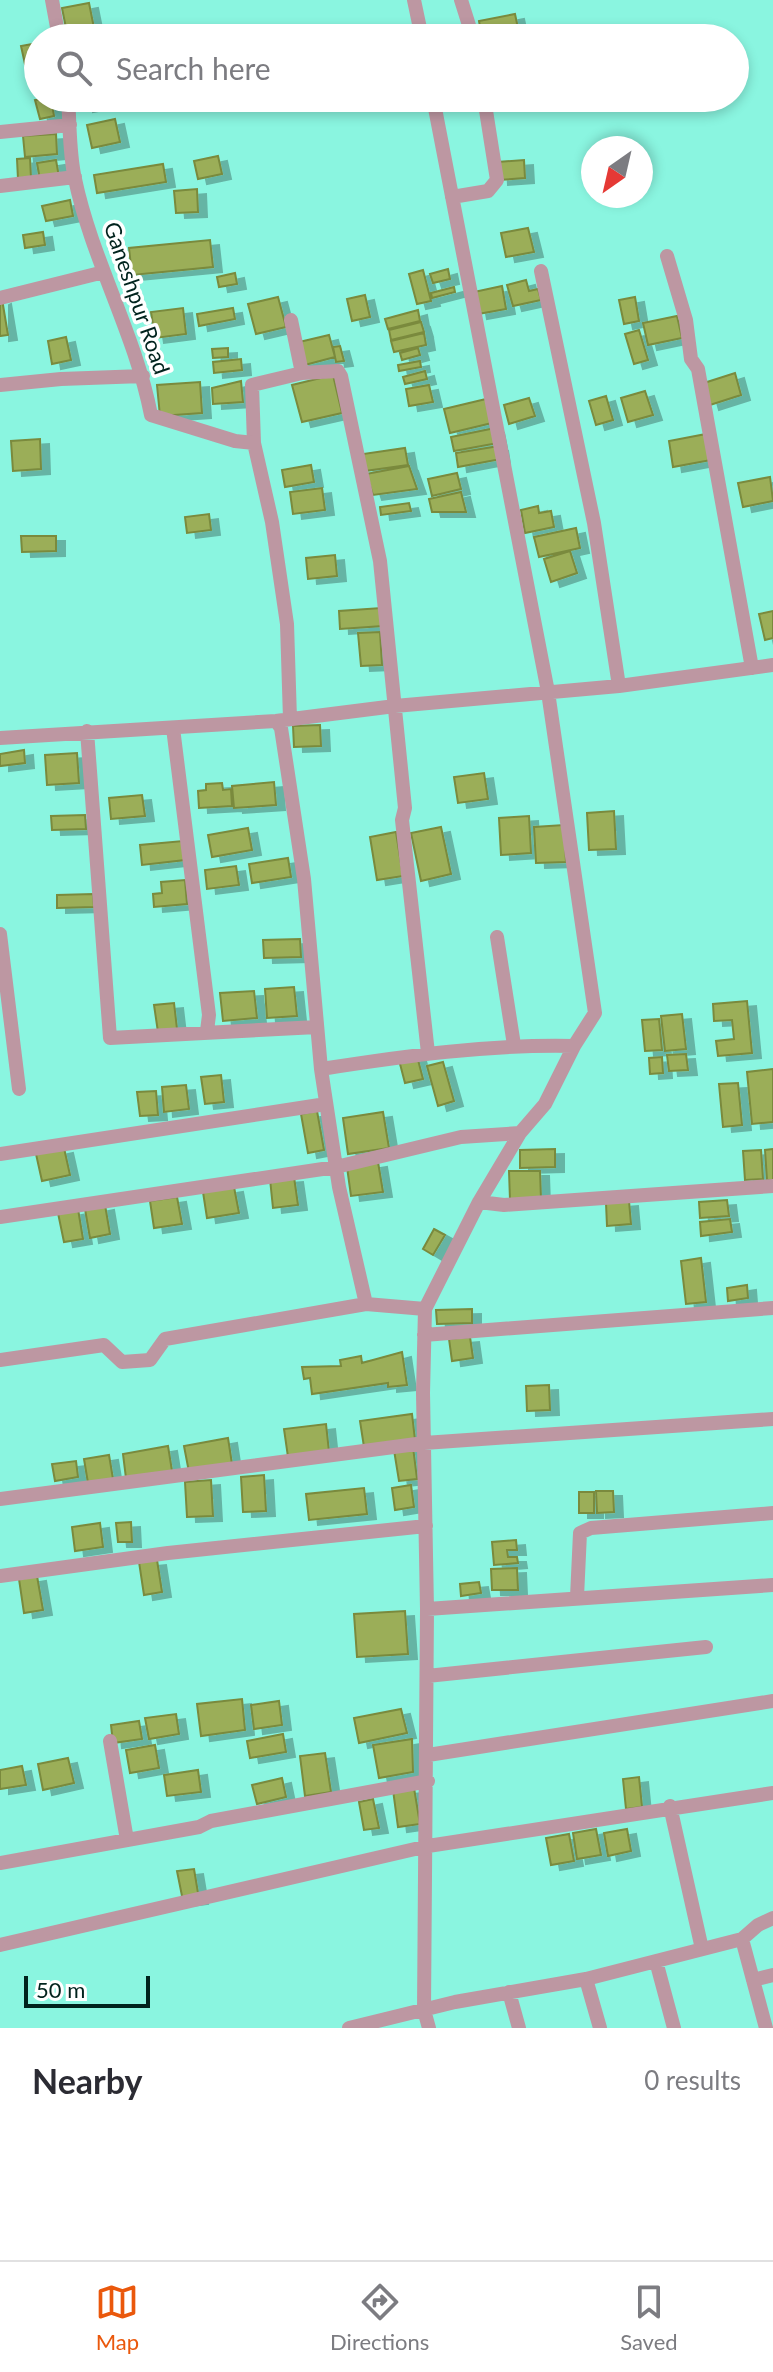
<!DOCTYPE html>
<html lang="en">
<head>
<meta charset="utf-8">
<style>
	body { margin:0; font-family:Lato,sans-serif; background:#f7f7f7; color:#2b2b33 }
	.compass { position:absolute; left:581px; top:136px; width:72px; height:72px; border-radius:50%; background:#fff; box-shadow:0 4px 12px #0003; rotate:214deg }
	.scale { position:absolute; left:24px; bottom:20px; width:126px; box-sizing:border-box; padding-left:8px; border:4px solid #00231d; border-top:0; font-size:22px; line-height:28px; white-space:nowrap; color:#00231d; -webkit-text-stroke:6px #fff; paint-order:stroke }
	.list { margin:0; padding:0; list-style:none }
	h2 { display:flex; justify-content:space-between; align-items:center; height:104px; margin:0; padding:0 32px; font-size:34px }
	h2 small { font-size:26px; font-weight:400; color:#7c7c81 }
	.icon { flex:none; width:44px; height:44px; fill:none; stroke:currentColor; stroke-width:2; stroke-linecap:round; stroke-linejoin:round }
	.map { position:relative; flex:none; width:773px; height:2028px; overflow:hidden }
	.search { position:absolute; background:#fff; box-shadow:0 4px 12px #0003; left:24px; right:24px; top:24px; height:88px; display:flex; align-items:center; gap:20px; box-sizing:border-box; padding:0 28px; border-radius:44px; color:#7c7c81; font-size:30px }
	.sheet { height:232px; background:#fff }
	nav { display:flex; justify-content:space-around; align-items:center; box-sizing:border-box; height:112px; border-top:2px solid #e1e1e2; background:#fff; font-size:22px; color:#7c7c81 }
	nav a { display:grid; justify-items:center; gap:4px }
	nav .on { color:#ea580c }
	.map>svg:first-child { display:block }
</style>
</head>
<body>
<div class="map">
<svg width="773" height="2028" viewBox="0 0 773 2028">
	<defs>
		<filter id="shadow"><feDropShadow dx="9" dy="5" stdDeviation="0" flood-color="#0004"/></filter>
	</defs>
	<rect width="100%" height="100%" fill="#8af5e0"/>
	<path fill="#9bae59" stroke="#7a8a3d" stroke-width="2" filter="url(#shadow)" d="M 89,3 L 96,38 L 68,38 L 62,8 Z
		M 515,14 L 519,33 L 482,38 L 479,21 Z
		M 38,43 L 38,62 L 25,64 L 21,46 Z
		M 51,98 L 54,116 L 40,119 L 35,100 Z
		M 82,98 L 99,98 L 100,104 L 84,107 Z
		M 115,119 L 120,142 L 92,148 L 87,125 Z
		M 56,134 L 57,154 L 25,157 L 23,136 Z
		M 218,156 L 222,174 L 198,179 L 194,161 Z
		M 30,158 L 31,178 L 18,179 L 17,159 Z
		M 56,160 L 59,177 L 40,180 L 37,163 Z
		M 524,160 L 525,178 L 499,180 L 498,162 Z
		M 163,164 L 166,182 L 97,193 L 94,175 Z
		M 197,189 L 198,212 L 176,213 L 174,191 Z
		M 70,200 L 73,216 L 46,221 L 42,206 Z
		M 528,228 L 534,252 L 506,257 L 501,233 Z
		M 43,232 L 45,245 L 25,248 L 23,235 Z
		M 210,240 L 213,267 L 132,275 L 129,248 Z
		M 448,269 L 450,279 L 433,283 L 430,274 Z
		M 423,270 L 431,301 L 417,304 L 409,274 Z
		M 235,273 L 237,284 L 219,287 L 217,277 Z
		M 526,280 L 529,291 L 538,289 L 541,300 L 513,306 L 507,285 Z
		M 502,286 L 506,309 L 478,314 L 474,292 Z
		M 454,287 L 455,292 L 432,298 L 431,293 Z
		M 365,295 L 370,317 L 352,321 L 347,299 Z
		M 278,297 L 286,327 L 256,334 L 248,304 Z
		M 635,297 L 639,321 L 624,324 L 619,300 Z
		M 2,299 L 8,335 L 0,336 L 0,300 Z
		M 183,308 L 186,334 L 155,338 L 151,312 Z
		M 233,308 L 235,319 L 199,326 L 197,314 Z
		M 418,310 L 420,321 L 388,329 L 385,319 Z
		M 677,316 L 682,338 L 648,345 L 643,323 Z
		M 421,322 L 424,332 L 391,340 L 389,330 Z
		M 639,330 L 648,360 L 634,364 L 625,334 Z
		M 424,333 L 426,345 L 394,352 L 391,341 Z
		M 329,335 L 335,357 L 301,366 L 295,343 Z
		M 66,337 L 71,360 L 52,364 L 48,341 Z
		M 340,346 L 344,361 L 336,362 L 333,347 Z
		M 228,348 L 228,357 L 213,358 L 212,349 Z
		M 418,348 L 420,355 L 402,360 L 400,353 Z
		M 241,359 L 242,370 L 214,373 L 213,362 Z
		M 420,361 L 421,367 L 399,371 L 398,365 Z
		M 425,371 L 427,379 L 405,384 L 403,377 Z
		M 735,373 L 741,395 L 710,405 L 704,383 Z
		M 333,375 L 342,413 L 302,422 L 292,385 Z
		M 241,381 L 243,402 L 213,404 L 212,388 Z
		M 200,382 L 202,413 L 160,416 L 157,385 Z
		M 429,385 L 433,402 L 409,406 L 406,389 Z
		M 645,391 L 653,415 L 628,422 L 621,398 Z
		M 606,396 L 613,420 L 596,425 L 589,401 Z
		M 529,398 L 535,416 L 509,424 L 504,405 Z
		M 486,399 L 492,423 L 450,433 L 444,409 Z
		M 495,428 L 498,443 L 454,451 L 451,437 Z
		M 706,434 L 711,460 L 673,467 L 669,441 Z
		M 40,439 L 41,469 L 13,471 L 11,441 Z
		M 499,446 L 501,459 L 458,467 L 456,453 Z
		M 405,448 L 408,465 L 365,471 L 363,454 Z
		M 311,465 L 314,482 L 285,487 L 282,470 Z
		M 409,466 L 417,489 L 373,495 L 366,474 Z
		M 457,473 L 461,489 L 432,496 L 428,479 Z
		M 770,477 L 773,501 L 743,507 L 738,483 Z
		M 322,488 L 325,510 L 293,514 L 290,492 Z
		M 461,492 L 466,512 L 432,512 L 429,499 Z
		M 409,503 L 411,511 L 381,515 L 380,507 Z
		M 538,506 L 539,513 L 551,511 L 554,527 L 525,533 L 521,510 Z
		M 209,514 L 211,530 L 187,533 L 185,517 Z
		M 576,528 L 580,548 L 539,557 L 534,537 Z
		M 21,536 L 56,536 L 56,551 L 22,552 Z
		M 570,551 L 577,573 L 551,582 L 544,559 Z
		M 335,555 L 337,576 L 308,579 L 306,558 Z
		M 381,608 L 383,626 L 340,629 L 339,611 Z
		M 773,611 L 773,638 L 765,640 L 759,614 Z
		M 380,632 L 382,665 L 361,666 L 358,633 Z
		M 320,725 L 321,746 L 294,747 L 293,726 Z
		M 24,750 L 25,763 L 0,766 L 0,754 Z
		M 77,753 L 79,783 L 47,785 L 45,755 Z
		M 484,773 L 488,799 L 458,803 L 454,777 Z
		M 274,782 L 276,805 L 234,808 L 232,786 Z
		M 222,783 L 223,790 L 231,789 L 232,806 L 199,808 L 198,791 L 206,790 L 206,784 Z
		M 142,795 L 145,816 L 111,819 L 109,798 Z
		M 614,811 L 616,849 L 589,850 L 587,813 Z
		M 85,815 L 86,829 L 52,830 L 51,816 Z
		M 529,816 L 531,853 L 501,855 L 499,818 Z
		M 564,825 L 566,862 L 536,863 L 534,827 Z
		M 441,827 L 451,874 L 421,881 L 411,833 Z
		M 248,828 L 252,850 L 212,857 L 208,835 Z
		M 396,832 L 403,876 L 377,880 L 370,837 Z
		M 183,841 L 185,860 L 142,865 L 140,845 Z
		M 288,858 L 291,877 L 252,883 L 249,864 Z
		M 236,866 L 239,885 L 207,889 L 205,870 Z
		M 185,880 L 187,904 L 154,907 L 153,894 L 162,893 L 161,882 Z
		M 93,894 L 94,907 L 57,908 L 57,895 Z
		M 300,939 L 301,957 L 264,958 L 263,940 Z
		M 294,987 L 297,1016 L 267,1018 L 265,989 Z
		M 254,991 L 257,1018 L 223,1021 L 220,993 Z
		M 747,1001 L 752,1053 L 718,1056 L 716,1041 L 734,1039 L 732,1020 L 714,1021 L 713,1004 Z
		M 174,1003 L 177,1029 L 158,1032 L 154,1005 Z
		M 682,1014 L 686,1049 L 665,1051 L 661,1016 Z
		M 659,1019 L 662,1050 L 645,1051 L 642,1020 Z
		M 686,1054 L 688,1070 L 669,1071 L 667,1055 Z
		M 417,1056 L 423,1079 L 405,1083 L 399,1060 Z
		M 662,1057 L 663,1073 L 650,1074 L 649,1058 Z
		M 443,1062 L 454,1101 L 438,1106 L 427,1066 Z
		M 773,1069 L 773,1122 L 752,1124 L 747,1072 Z
		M 221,1075 L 224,1102 L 205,1104 L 201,1077 Z
		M 738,1083 L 742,1125 L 723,1127 L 719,1084 Z
		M 186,1085 L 189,1109 L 164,1112 L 162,1087 Z
		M 156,1091 L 158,1115 L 140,1116 L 137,1092 Z
		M 317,1111 L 324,1150 L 308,1153 L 301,1114 Z
		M 383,1112 L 389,1148 L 348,1154 L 343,1118 Z
		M 64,1148 L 70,1175 L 42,1181 L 36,1154 Z
		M 555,1149 L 555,1167 L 520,1168 L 520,1150 Z
		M 773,1149 L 773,1180 L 767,1180 L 765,1150 Z
		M 761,1150 L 763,1179 L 745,1180 L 743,1151 Z
		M 378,1162 L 383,1192 L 351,1196 L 347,1167 Z
		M 509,1171 L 540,1171 L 541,1199 L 510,1200 Z
		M 294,1177 L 298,1205 L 273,1208 L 270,1179 Z
		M 234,1187 L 239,1213 L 207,1218 L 203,1192 Z
		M 177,1197 L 182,1224 L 154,1228 L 150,1201 Z
		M 727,1200 L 729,1216 L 700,1218 L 699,1202 Z
		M 629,1201 L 631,1224 L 607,1226 L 606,1203 Z
		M 105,1205 L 110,1234 L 90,1238 L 85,1209 Z
		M 78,1209 L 83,1239 L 64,1242 L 58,1213 Z
		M 730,1219 L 732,1232 L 701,1236 L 700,1222 Z
		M 434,1229 L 445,1235 L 433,1255 L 423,1249 Z
		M 701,1258 L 706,1302 L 686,1304 L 681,1261 Z
		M 747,1285 L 748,1298 L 728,1301 L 727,1288 Z
		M 472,1309 L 472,1323 L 437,1324 L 436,1310 Z
		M 470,1337 L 473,1358 L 452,1361 L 449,1339 Z
		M 402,1352 L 407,1385 L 388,1387 L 388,1383 L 312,1394 L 310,1378 L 304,1379 L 302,1367 L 341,1366 L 340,1360 L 361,1356 L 362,1363 Z
		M 549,1385 L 550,1410 L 527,1411 L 526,1386 Z
		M 412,1414 L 415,1440 L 364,1447 L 360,1421 Z
		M 326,1424 L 329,1452 L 288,1457 L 284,1429 Z
		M 228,1438 L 232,1464 L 189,1472 L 184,1446 Z
		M 168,1446 L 172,1471 L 126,1478 L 123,1454 Z
		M 413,1447 L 417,1479 L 399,1481 L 394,1450 Z
		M 109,1455 L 113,1479 L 88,1483 L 84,1459 Z
		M 76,1461 L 78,1477 L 55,1481 L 52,1464 Z
		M 264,1475 L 266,1511 L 243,1512 L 241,1477 Z
		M 211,1480 L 213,1516 L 187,1517 L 185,1482 Z
		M 411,1485 L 414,1507 L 395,1510 L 392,1488 Z
		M 364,1488 L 367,1514 L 309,1520 L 306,1494 Z
		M 596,1491 L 613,1491 L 614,1512 L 597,1513 Z
		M 579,1492 L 594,1492 L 594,1513 L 579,1513 Z
		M 131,1522 L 132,1542 L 118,1542 L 116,1523 Z
		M 100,1523 L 103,1547 L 75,1551 L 72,1527 Z
		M 516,1540 L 517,1550 L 507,1550 L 508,1557 L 517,1557 L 518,1563 L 494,1565 L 492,1542 Z
		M 157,1560 L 162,1592 L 144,1595 L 139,1562 Z
		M 517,1568 L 518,1590 L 492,1590 L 491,1569 Z
		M 37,1576 L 43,1610 L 24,1613 L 19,1579 Z
		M 479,1582 L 481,1593 L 461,1596 L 460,1584 Z
		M 405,1611 L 408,1654 L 357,1657 L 354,1614 Z
		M 242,1699 L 245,1730 L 201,1736 L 197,1704 Z
		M 279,1701 L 282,1725 L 254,1729 L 251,1705 Z
		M 401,1709 L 407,1733 L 359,1743 L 354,1718 Z
		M 176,1714 L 179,1734 L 149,1739 L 145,1718 Z
		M 139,1721 L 142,1739 L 113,1743 L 111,1725 Z
		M 283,1734 L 286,1752 L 250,1758 L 247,1741 Z
		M 412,1739 L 413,1772 L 379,1778 L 373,1745 Z
		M 155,1745 L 159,1768 L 130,1773 L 126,1750 Z
		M 325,1753 L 331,1792 L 305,1796 L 300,1756 Z
		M 68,1758 L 74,1783 L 43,1790 L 38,1764 Z
		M 22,1766 L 26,1785 L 0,1789 L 0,1770 Z
		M 198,1770 L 201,1792 L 167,1796 L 164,1775 Z
		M 639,1777 L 642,1807 L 626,1809 L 623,1779 Z
		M 282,1778 L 286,1797 L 257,1804 L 252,1785 Z
		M 414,1788 L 420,1824 L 398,1827 L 393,1790 Z
		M 373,1799 L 379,1828 L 364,1830 L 359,1802 Z
		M 596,1829 L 601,1855 L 577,1859 L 573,1833 Z
		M 627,1829 L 631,1851 L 608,1856 L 604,1833 Z
		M 569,1834 L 574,1861 L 551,1865 L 546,1838 Z
		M 194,1869 L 199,1899 L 183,1901 L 177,1871 Z"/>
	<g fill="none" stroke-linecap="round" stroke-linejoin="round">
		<path stroke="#bd97a2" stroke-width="14" d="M 52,0 L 59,38
			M 414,0 L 422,38
			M 461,0 L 473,38
			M 68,98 C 70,124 69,153 75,179 C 92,260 135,333 151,415 L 235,441 L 254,443
			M 433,98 L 548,692 L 595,1013 L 574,1046
			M 0,132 L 70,125
			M 0,186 L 75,177
			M 452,197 L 488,191 L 497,180 L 484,98
			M 667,256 L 686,320 L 691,359 L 698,369 L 752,668
			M 541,271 L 594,523 L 619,686
			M 0,298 L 104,272
			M 302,373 L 338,371 L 341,376 L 380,561 L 405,808 L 402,820 L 428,1053
			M 0,385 L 61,379 L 143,376
			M 290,719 L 287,624 L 272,522 L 254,443 L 252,385 L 302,373 L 291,320
			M 276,721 L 281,728 L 304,879 L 321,1069 C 405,1056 488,1044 574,1046 L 545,1104 L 520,1133 L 479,1202 L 425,1309 L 423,1393 L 427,1609 L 773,1585
			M 173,728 L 209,1015 L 207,1031
			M 87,731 L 110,1038 L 317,1027
			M 0,738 L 276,721 L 395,706 L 619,686 L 773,665
			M 0,934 L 19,1089
			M 497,937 L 514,1045
			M 321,1069 L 339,1187 L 366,1304 L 425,1309
			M 0,1154 L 326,1104
			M 479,1202 L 504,1205 L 773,1186
			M 0,1217 L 336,1167 L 461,1137 L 520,1133
			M 424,1335 L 773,1308
			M 0,1360 L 104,1345 L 122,1362 L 150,1360 L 165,1339 L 366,1304
			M 0,1499 L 424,1443 L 773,1419
			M 0,1576 L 168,1553 L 426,1526
			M 577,1597 L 580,1533 L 591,1528 L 773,1513
			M 427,1609 L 424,2010 L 429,2028
			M 427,1676 L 706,1647
			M 110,1741 L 127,1840
			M 428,1755 L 773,1701
			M 670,1806 L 702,1949
			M 0,1863 L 199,1827 L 211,1821 L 428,1781
			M 742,1939 L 758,1925 L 773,1918
			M 0,1945 L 428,1846 L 773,1793
			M 656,1961 L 674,2028
			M 586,1979 L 600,2028
			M 753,1980 L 773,1975
			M 509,1992 L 519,2028
			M 349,2028 L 455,2002 L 586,1979 L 742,1939 L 766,2028"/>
	</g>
	<g text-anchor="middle" stroke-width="7" stroke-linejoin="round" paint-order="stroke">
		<g font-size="22" fill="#00231d" stroke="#fff">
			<text transform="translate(137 298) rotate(71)" y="8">Ganeshpur Road</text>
		</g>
	</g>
</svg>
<svg class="compass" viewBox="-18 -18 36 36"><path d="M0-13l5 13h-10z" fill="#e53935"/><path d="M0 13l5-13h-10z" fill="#7c7c81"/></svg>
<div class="scale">50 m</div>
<div class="search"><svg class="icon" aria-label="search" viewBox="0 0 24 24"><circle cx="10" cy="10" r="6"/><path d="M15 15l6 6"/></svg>Search here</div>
</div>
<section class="sheet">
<h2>Nearby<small>0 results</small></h2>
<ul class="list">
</ul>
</section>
<nav>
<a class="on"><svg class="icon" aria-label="map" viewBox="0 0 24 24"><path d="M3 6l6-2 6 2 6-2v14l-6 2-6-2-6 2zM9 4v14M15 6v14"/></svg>Map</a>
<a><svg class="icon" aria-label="directions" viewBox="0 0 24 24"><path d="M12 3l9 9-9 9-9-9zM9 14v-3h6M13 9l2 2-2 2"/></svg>Directions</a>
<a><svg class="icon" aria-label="saved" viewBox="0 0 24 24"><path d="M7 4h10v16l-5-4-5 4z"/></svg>Saved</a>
</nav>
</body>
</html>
